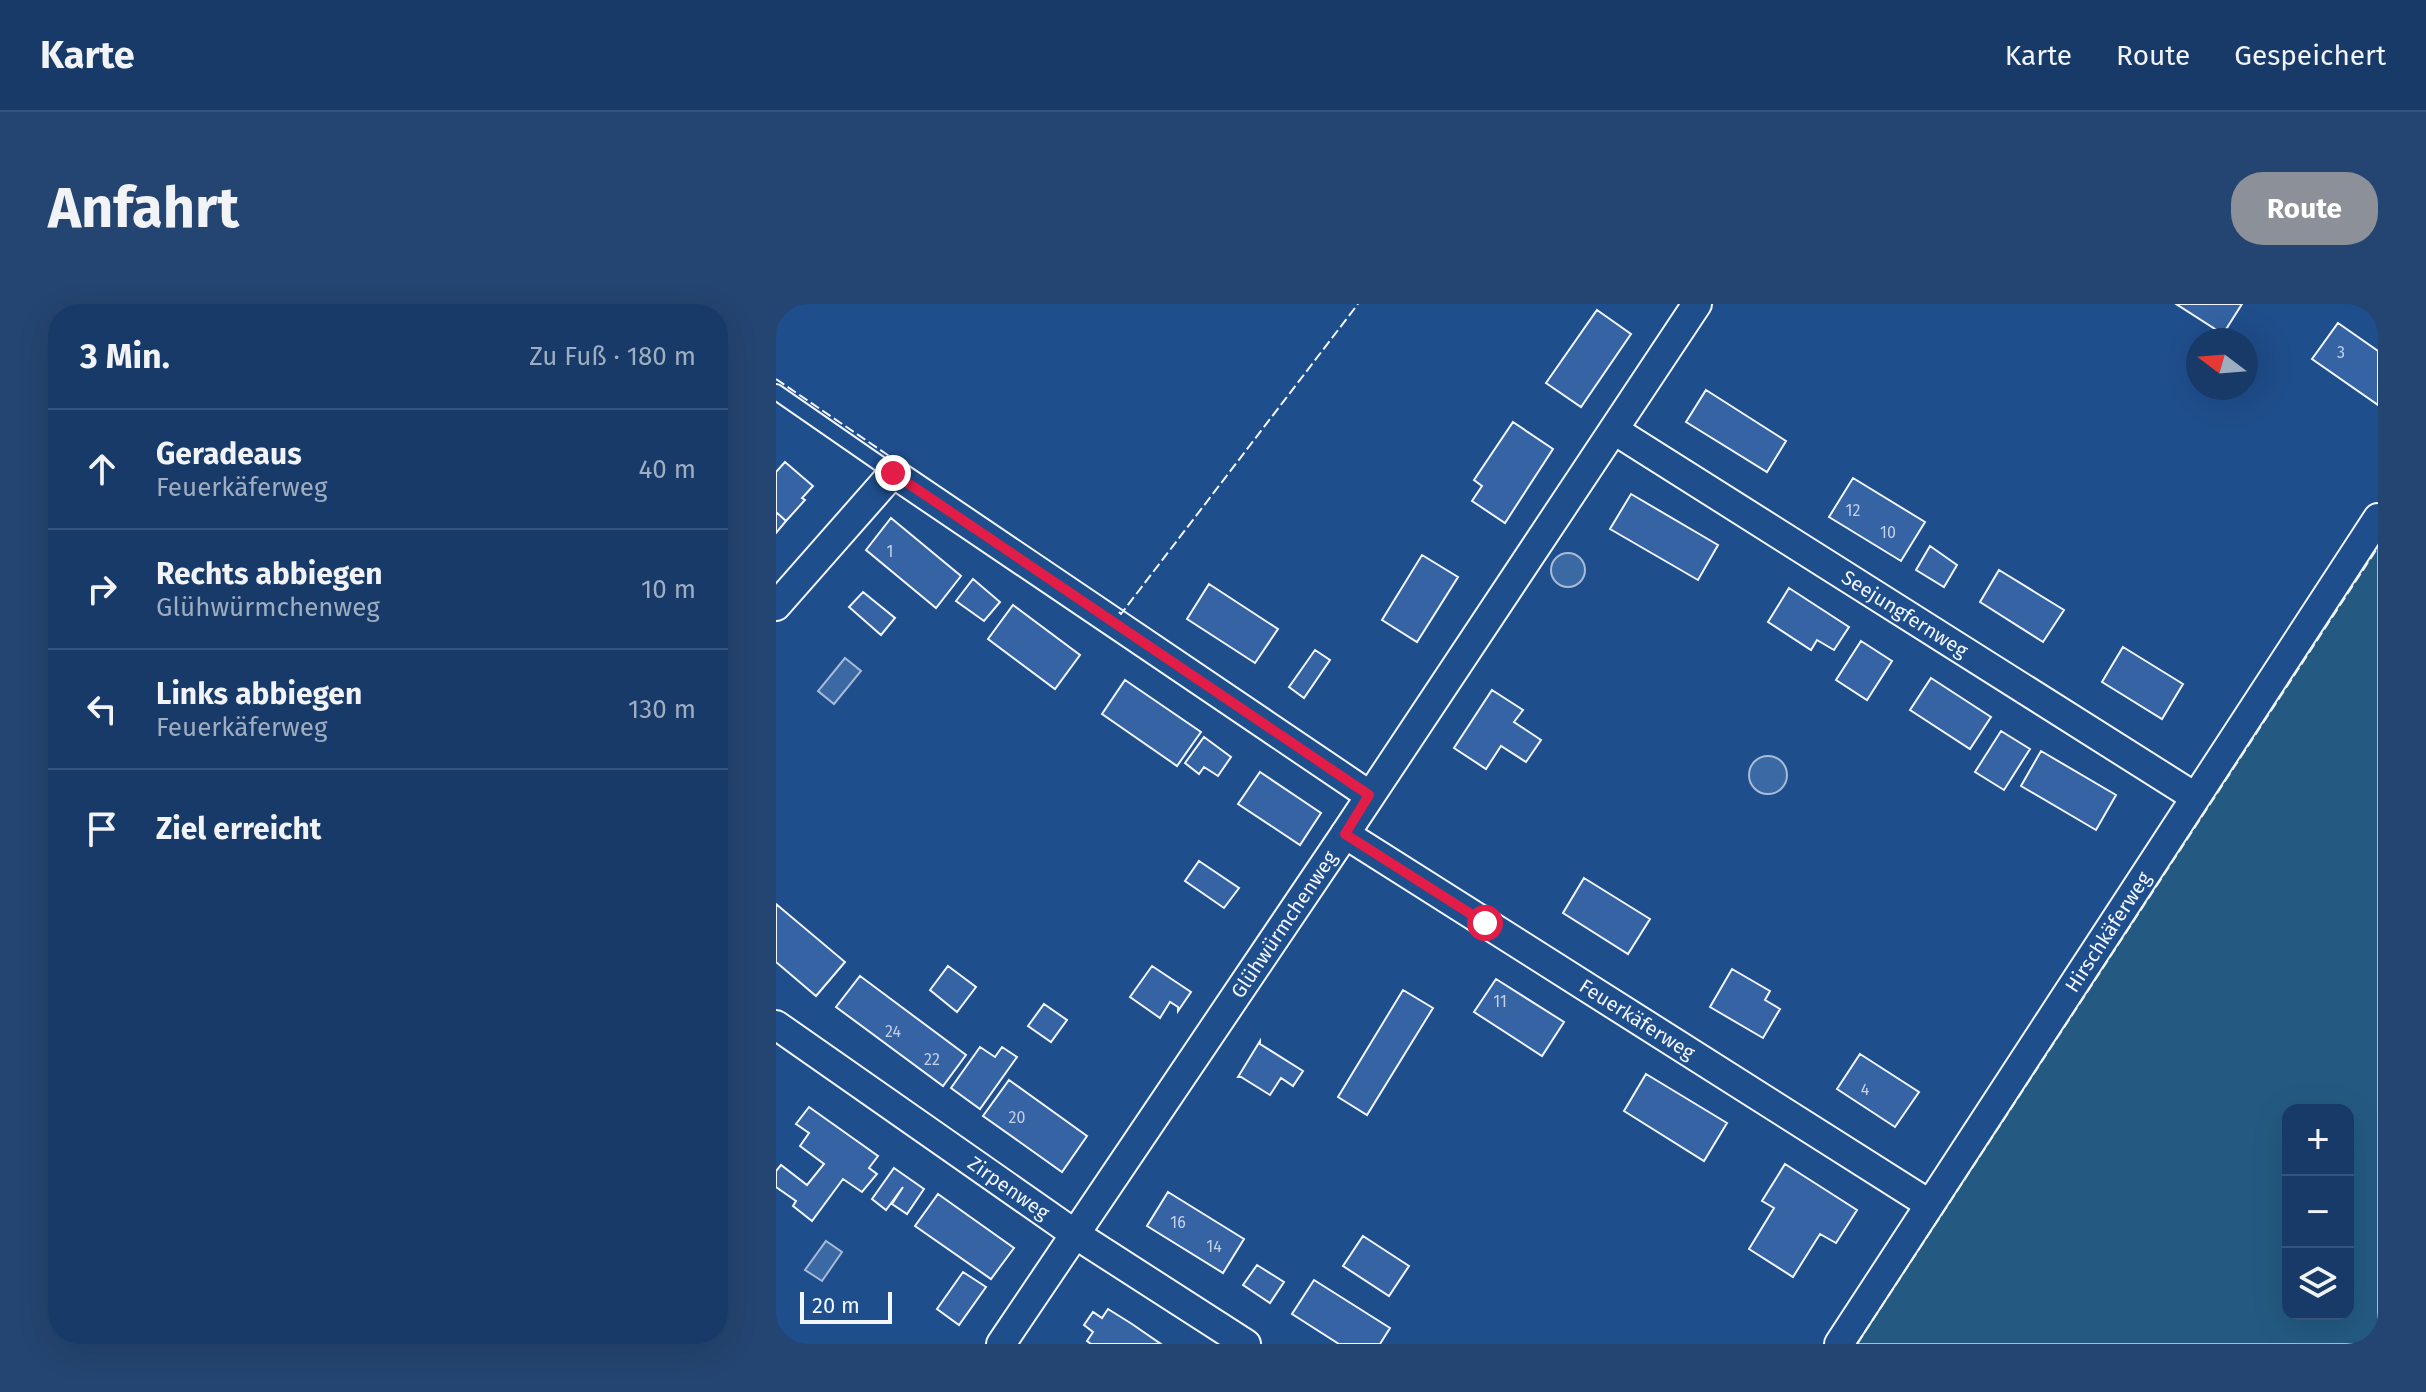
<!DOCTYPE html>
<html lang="de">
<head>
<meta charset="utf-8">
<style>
	body { margin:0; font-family:"Fira Sans",sans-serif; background:#244571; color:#f1f3f6 }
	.controls { position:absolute; right:24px; bottom:24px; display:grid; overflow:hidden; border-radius:16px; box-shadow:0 8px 32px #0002 }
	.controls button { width:72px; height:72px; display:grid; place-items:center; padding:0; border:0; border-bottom:2px solid #36547d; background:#173a69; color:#f1f3f6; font:40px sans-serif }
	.compass { position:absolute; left:1410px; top:24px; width:72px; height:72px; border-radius:50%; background:#173a69; box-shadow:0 8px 32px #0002; rotate:286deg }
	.scale { position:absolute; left:24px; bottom:20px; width:92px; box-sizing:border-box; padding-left:8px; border:4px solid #f2f6ff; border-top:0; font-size:22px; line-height:28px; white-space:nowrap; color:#f2f6ff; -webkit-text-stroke:6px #1f4e8c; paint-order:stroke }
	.stop { position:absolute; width:24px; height:24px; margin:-18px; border:6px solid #e11d48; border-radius:50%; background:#fff }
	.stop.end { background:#e11d48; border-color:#fff; box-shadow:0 2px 8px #0008 }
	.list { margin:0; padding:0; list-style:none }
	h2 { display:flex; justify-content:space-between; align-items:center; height:104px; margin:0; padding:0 32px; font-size:34px }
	h2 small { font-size:26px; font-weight:400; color:#9eadc0 }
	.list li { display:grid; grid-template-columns:52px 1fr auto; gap:24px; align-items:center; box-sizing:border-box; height:120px; padding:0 32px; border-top:2px solid #36547d }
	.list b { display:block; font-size:30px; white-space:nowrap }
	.list p { margin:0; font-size:26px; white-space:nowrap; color:#9eadc0 }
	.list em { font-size:26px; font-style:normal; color:#9eadc0 }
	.icon { flex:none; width:44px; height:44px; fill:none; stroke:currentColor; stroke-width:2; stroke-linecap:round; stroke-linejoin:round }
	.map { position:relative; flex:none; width:1602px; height:1040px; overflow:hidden; border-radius:32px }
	header { display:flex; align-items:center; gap:48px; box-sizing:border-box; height:112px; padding:0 40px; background:#173a69; border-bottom:2px solid #36547d }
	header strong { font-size:38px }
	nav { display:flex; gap:44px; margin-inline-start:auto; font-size:28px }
	.intro { display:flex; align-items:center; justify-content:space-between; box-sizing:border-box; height:192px; padding:0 48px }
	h1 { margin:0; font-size:56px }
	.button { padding:20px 36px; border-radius:32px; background:#8c9099; color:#fff; font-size:28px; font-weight:700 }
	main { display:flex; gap:48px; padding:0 48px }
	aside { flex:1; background:#173a69; border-radius:32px; box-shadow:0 8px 32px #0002 }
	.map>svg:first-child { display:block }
</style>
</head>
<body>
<header>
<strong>Karte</strong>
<nav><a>Karte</a><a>Route</a><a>Gespeichert</a></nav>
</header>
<div class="intro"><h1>Anfahrt</h1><a class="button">Route</a></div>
<main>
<aside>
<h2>3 Min.<small>Zu Fuß · 180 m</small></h2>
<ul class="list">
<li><svg class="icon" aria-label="ahead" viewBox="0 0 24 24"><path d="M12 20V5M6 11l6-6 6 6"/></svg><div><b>Geradeaus</b><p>Feuerkäferweg</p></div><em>40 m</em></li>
<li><svg class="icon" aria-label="right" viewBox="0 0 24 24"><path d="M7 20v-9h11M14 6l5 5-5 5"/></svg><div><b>Rechts abbiegen</b><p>Glühwürmchenweg</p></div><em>10 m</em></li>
<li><svg class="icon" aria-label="left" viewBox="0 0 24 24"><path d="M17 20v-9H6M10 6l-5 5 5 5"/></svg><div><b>Links abbiegen</b><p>Feuerkäferweg</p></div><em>130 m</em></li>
<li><svg class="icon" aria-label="arrive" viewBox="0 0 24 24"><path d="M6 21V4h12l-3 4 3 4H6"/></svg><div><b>Ziel erreicht</b></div></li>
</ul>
</aside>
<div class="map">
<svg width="1602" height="1040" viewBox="0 0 1602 1040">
	<rect width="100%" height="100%" fill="#1f4e8c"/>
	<path fill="#245a82" stroke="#a8bbd7" stroke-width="2" fill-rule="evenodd" d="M 1602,233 L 1602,1040 L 1079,1040 ZM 1512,806 L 1572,806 L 1572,1010 L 1512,1010 Z"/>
	<path fill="#3b69a3" stroke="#a8bbd7" stroke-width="2" d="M775 266a17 17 0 1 1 34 0a17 17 0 1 1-34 0Z
		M 69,354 L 85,367 L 58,400 L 42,387 Z
		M973 471a19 19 0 1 1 38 0a19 19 0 1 1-38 0Z
		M 50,937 L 66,948 L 46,977 L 29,966 Z"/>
	<path fill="#3563a3" stroke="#f2f6ff" stroke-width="2" d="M 1400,0 L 1466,0 L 1447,30 Z
		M 821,6 L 855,30 L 805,103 L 770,79 Z
		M 1562,19 L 1602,47 L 1602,101 L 1536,55 Z
		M 930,86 L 1010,137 L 991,168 L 910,118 Z
		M 737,118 L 777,145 L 729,219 L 696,197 L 706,182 L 698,176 Z
		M 9,158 L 37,182 L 26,194 L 29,196 L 10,217 L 0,208 L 0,168 Z
		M 1077,174 L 1149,218 L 1125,257 L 1053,213 Z
		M 855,190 L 942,241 L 922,276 L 834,225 Z
		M 0,208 L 10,217 L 0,229 Z
		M 115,214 L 185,272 L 160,304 L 90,246 Z
		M 1154,242 L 1181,261 L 1168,283 L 1140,266 Z
		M 646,251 L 682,273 L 641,338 L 606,316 Z
		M 1223,266 L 1288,306 L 1267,338 L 1204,298 Z
		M 197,275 L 224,298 L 208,317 L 180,297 Z
		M 433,280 L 502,325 L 479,359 L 411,315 Z
		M 1013,284 L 1073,323 L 1058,346 L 1041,336 L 1035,346 L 992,318 Z
		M 87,288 L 119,314 L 105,331 L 73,303 Z
		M 237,301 L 304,351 L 279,385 L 212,335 Z
		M 1085,337 L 1116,357 L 1091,396 L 1060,376 Z
		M 1347,343 L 1407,380 L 1386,415 L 1326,378 Z
		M 539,346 L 554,356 L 528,394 L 513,383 Z
		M 1155,374 L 1215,413 L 1194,445 L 1134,406 Z
		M 349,376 L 425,428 L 401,462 L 326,410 Z
		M 716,386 L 747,406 L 738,418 L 765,436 L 750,458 L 725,442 L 710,465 L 678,444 Z
		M 1225,427 L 1254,445 L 1228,486 L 1199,468 Z
		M 428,433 L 455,453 L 442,472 L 428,463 L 423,470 L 409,459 Z
		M 1265,447 L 1340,491 L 1320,526 L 1245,482 Z
		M 484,468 L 545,509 L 524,541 L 462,500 Z
		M 423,557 L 463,584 L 448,604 L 409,577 Z
		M 808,574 L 874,615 L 852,650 L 787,609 Z
		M 0,600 L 69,658 L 40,692 L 0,658 Z
		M 172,662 L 200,683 L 181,708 L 154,686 Z
		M 376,662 L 415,688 L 402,707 L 402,703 L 394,698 L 384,714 L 354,693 Z
		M 956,665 L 994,687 L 989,696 L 1004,705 L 987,734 L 934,703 Z
		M 84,672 L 190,751 L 167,782 L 60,703 Z
		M 720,675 L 788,718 L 766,752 L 698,708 Z
		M 627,686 L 657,704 L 591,811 L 562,793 Z
		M 268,700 L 291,716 L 275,738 L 252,722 Z
		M 484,737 L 484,740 L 527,767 L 517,782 L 505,774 L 494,791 L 465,773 L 462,773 Z
		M 204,743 L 219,753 L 226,743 L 241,753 L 204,805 L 175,784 Z
		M 1084,750 L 1143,788 L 1119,823 L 1061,785 Z
		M 870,770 L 951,819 L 928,857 L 848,807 Z
		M 233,776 L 311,832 L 286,868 L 207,812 Z
		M 33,803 L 102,852 L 93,864 L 101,870 L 86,888 L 67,875 L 36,917 L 17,902 L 20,897 L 0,883 L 0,867 L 5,861 L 31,881 L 48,860 L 24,842 L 33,829 L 20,820 Z
		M 1009,860 L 1081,906 L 1060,939 L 1044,930 L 1017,973 L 973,945 L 998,904 L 986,897 Z
		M 118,864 L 148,885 L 131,910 L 116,900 L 127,883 L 110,906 L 96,895 Z
		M 392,888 L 468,935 L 447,969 L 371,922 Z
		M 162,890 L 238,944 L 215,975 L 139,922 Z
		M 587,932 L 633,962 L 613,992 L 567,962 Z
		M 481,961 L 508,978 L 494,999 L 467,981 Z
		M 187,968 L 210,983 L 183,1021 L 161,1005 Z
		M 538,976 L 614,1024 L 604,1040 L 563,1040 L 516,1010 Z
		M 332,1005 L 356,1020 L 385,1040 L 315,1040 L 311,1037 L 317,1028 L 308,1021 L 317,1008 L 326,1014 Z"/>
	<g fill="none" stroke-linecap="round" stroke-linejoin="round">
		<g stroke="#f2f6ff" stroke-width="18">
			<path id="lane" d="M 0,88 L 117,169"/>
		</g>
		<g stroke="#f2f6ff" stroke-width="32">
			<g id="street">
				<path id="s1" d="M 838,126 L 1419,493"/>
				<path d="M 0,302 L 117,169 L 593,491"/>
				<path id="s2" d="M 569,530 L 1153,900"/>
				<path id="s3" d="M 0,721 L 299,930 L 470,1040"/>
				<path id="s4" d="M 225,1040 L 569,530 L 921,0"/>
				<path id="s5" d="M 1063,1040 L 1602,214"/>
			</g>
		</g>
		<use href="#lane" stroke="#1f4e8c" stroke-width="14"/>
		<use href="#street" stroke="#1f4e8c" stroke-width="28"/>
		<path stroke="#f2f6ff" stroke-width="2" stroke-dasharray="10 4" stroke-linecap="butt" d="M 0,75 L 122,158
			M 343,308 L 345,310 L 582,0
			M 1081,1040 L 1602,243"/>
	</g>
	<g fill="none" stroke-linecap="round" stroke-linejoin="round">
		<path stroke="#e11d48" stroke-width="10" d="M 117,169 L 593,491 L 569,530 L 709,619"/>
	</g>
	<g text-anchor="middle" stroke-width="6" stroke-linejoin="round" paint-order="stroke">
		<g font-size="16" fill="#c3d1e8">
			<text x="1565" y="54">3</text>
			<text x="1077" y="212">12</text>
			<text x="1112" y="234">10</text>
			<text x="114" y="253">1</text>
			<text x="724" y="703">11</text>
			<text x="117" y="733">24</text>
			<text x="156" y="761">22</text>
			<text x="1089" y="791">4</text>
			<text x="241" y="819">20</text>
			<text x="402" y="924">16</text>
			<text x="438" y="948">14</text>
		</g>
		<g font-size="20" fill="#f2f6ff" stroke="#1f4e8c">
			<text dy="7" stroke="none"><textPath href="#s1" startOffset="344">Seejungfernweg</textPath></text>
			<text dy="7" stroke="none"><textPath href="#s4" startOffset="506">Glühwürmchenweg</textPath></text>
			<text dy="7" stroke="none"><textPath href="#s5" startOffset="492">Hirschkäferweg</textPath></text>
			<text dy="7" stroke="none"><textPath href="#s2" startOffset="346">Feuerkäferweg</textPath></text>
			<text dy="7" stroke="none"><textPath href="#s3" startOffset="284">Zirpenweg</textPath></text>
		</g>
	</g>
</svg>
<div class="controls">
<button>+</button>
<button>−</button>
<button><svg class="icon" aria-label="layers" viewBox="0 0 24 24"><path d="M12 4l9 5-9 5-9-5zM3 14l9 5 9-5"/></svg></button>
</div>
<svg class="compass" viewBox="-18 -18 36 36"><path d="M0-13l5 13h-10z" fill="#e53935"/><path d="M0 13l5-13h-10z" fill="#9eadc0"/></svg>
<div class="scale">20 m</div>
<div class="stop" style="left:709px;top:619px"></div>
<div class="stop end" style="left:117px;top:169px"></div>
</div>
</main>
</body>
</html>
